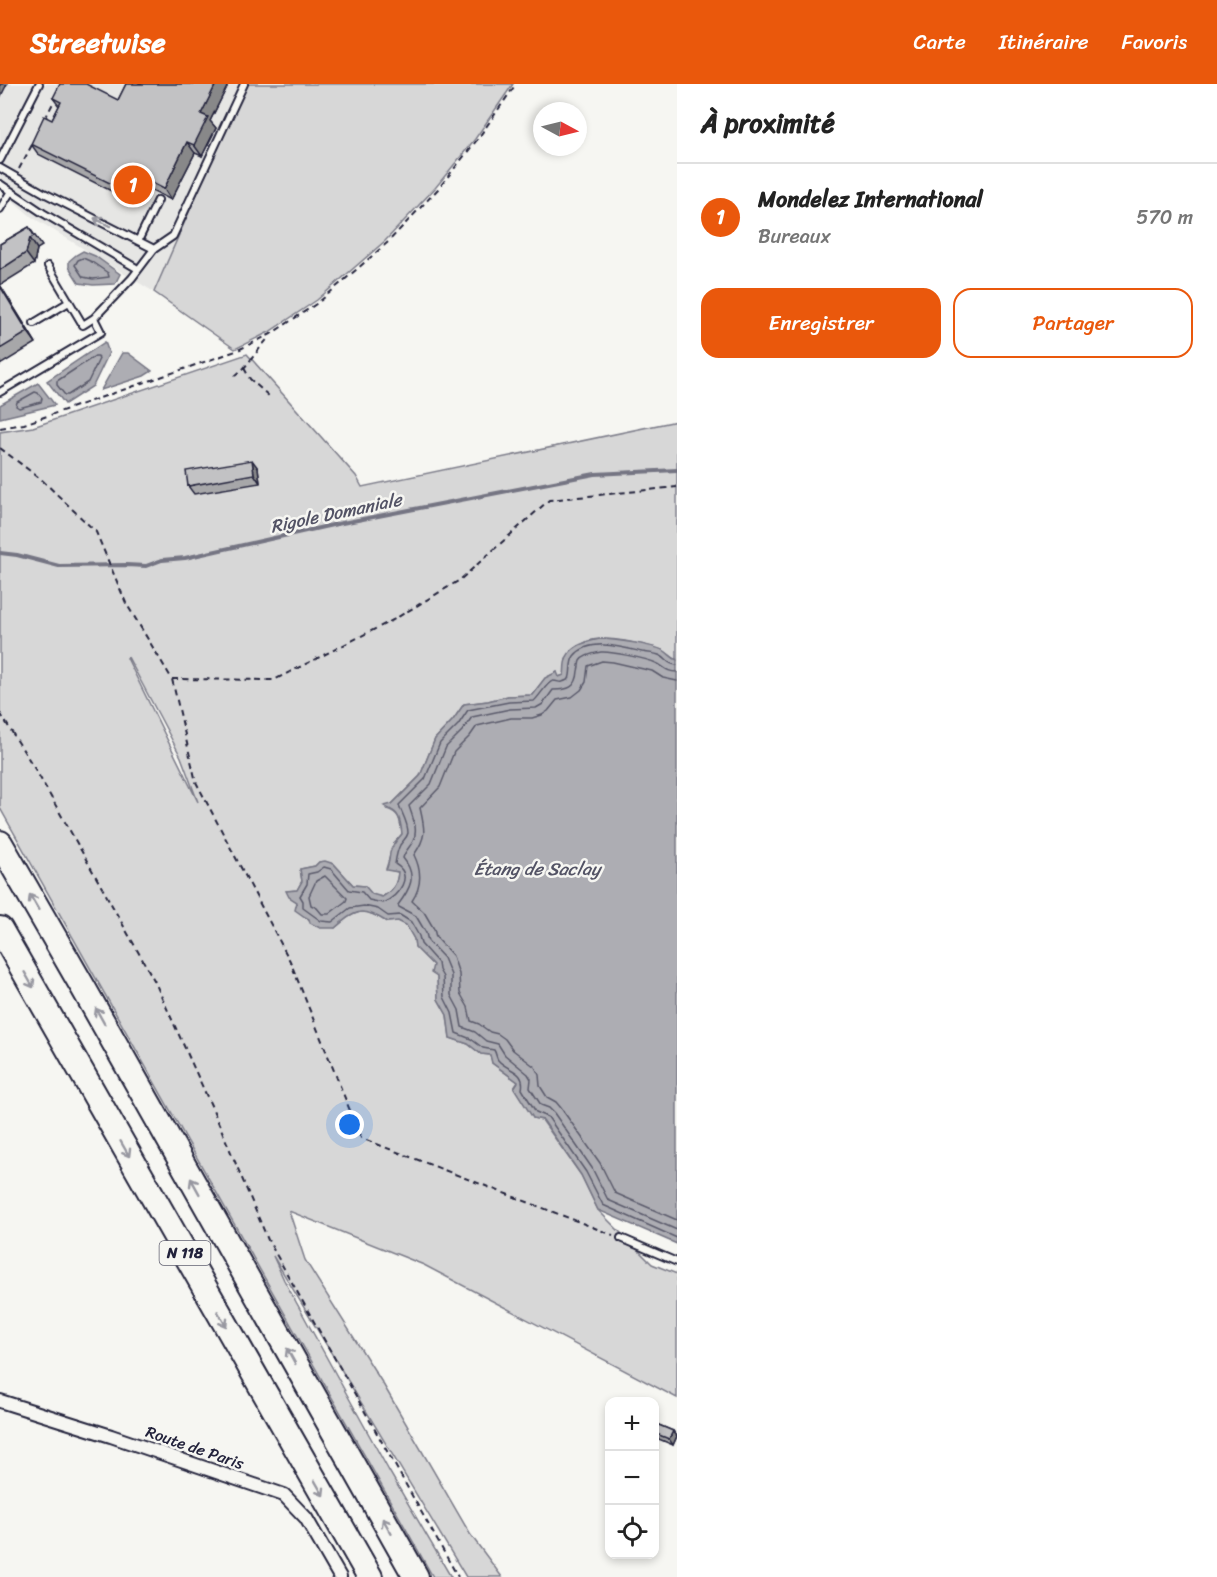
<!DOCTYPE html>
<html lang="fr">
<head>
<meta charset="utf-8">
<style>
	body { margin:0; font-family:Sriracha,sans-serif; background:#f6f6f6; color:#222 }
	.controls { position:absolute; right:18px; bottom:18px; display:grid; overflow:hidden; border-radius:12px; box-shadow:0 3px 9px #0003 }
	.controls button { width:54px; height:54px; display:grid; place-items:center; padding:0; border:0; border-bottom:2px solid #e0e0e0; background:#fff; color:#222; font:30px sans-serif }
	.compass { position:absolute; left:533px; top:18px; width:54px; height:54px; border-radius:50%; background:#fff; box-shadow:0 3px 9px #0003; rotate:97deg }
	.you { position:absolute; left:350px; top:1041px; width:21px; height:21px; margin:-15px; border:4px solid #fff; border-radius:50%; background:#1a73e8; box-shadow:0 0 0 9px #1a73e833 }
	.badge { display:grid; place-items:center; width:39px; height:39px; border-radius:50%; background:#ea580c; color:#fff; font-size:20px; font-weight:700 }
	.pin { position:absolute; translate:-50% -50%; border:3px solid #fff; box-shadow:0 2px 6px #0006 }
	.list { margin:0; padding:0; list-style:none }
	h2 { display:flex; justify-content:space-between; align-items:center; height:78px; margin:0; padding:0 24px; font-size:26px }
	h2 small { font-size:20px; font-weight:400; color:#767676 }
	.list li { display:grid; grid-template-columns:39px 1fr auto; gap:18px; align-items:center; box-sizing:border-box; height:108px; padding:0 24px; border-top:2px solid #e0e0e0 }
	.list b { display:block; font-size:22px; white-space:nowrap }
	.list p { margin:0; font-size:20px; white-space:nowrap; color:#767676 }
	.list em { font-size:20px; font-style:normal; color:#767676 }
	.actions { display:flex; gap:12px; padding:18px 24px }
	.actions a { flex:1; padding:14px 0; border:2px solid #ea580c; border-radius:18px; text-align:center; font-size:21px; color:#ea580c }
	.actions .main { background:#ea580c; color:#fff }
	.icon { flex:none; width:33px; height:33px; fill:none; stroke:currentColor; stroke-width:2; stroke-linecap:round; stroke-linejoin:round }
	.map { position:relative; flex:none; width:677px; height:1493px; overflow:hidden }
	header { display:flex; align-items:center; gap:36px; box-sizing:border-box; height:84px; padding:0 30px; background:#ea580c; color:#fff }
	header strong { font-size:28px }
	nav { display:flex; gap:33px; margin-inline-start:auto; font-size:21px }
	main { display:flex }
	aside { flex:1; background:#fff }
	.map>svg:first-child { display:block }
</style>
</head>
<body>
<header>
<strong>Streetwise</strong>
<nav><a>Carte</a><a>Itinéraire</a><a>Favoris</a></nav>
</header>
<main>
<div class="map">
<svg width="677" height="1493" viewBox="0 0 677 1493">
	<rect width="100%" height="100%" fill="#f6f6f2"/>
	<filter id="ink" filterUnits="userSpaceOnUse"><feTurbulence type="fractalNoise" baseFrequency=".0167" numOctaves="2"/><feDisplacementMap in="SourceGraphic" scale="12" xChannelSelector="R" yChannelSelector="G"/><feConvolveMatrix kernelMatrix="1 2 1 2 8 2 1 2 1" color-interpolation-filters="sRGB"/></filter>
	<g filter="url(#ink)">
		<path fill="#e6e6e4" d="M 0,0 L 245,0 L 154,208 L 32,133 L 0,106 Z"/>
		<path fill="#d7d7d7" stroke="#7c7c89" stroke-width="1.5" fill-rule="evenodd" d="M 245,0 L 513,0 L 475,55 L 436,103 L 385,157 L 317,216 L 269,248 L 235,265 L 154,208 Z
			M 247,270 L 356,392 L 362,403 L 677,337 L 677,576 C 671,573 667,568 662,566 C 643,560 607,551 588,557 C 580,560 573,568 566,574 L 565,591 L 558,593 L 557,588 L 545,594 L 532,611 L 508,612 L 488,617 L 464,620 L 453,636 L 435,655 L 420,692 L 387,725 C 401,730 400,736 402,750 L 394,759 L 386,785 L 398,788 C 397,801 393,806 382,813 L 372,811 L 365,802 L 353,801 L 334,780 L 319,778 L 315,782 L 300,785 L 302,797 L 297,806 L 287,807 L 297,818 L 309,835 L 335,844 C 356,826 362,822 387,838 L 398,837 L 406,841 L 414,855 L 415,863 L 433,881 L 437,893 L 438,915 L 447,931 L 450,954 L 468,960 L 481,970 L 491,971 L 492,979 L 518,998 L 533,1034 L 542,1036 L 581,1091 L 598,1126 L 652,1180 L 677,1190 L 677,1314 L 424,1181 L 289,1127 L 305,1176 L 383,1300 L 470,1450 L 502,1493 L 466,1493 L 273,1172 L 284,1196 L 389,1387 L 451,1493 L 433,1493 L 0,724 L 0,348 L 33,343 ZM 128,573 L 181,673 L 198,718 L 127,574 Z"/>
		<path fill="#adadb3" stroke="#757583" stroke-width="1.5" d="M 83,167 L 95,172 L 120,190 L 115,200 L 93,201 L 79,199 L 69,183 L 69,177 L 76,171 Z
			M 105,258 L 109,269 L 93,302 L 65,320 L 47,297 Z
			M 122,269 L 128,269 L 152,287 L 144,292 L 101,306 Z
			M 38,299 L 55,321 L 0,334 L 0,321 Z
			M 600,555 C 612,555 657,561 666,568 C 670,571 672,574 677,576 L 677,1160 L 598,1126 L 581,1091 L 543,1036 L 533,1034 L 514,1004 L 518,998 L 492,979 L 490,971 L 481,970 L 468,960 L 450,954 L 447,931 L 438,915 L 437,893 L 431,889 L 433,881 L 415,863 L 414,855 L 406,841 L 398,837 L 387,838 C 362,822 356,826 335,844 L 320,844 L 310,839 L 309,835 L 305,833 L 295,826 L 297,818 L 289,813 L 286,807 L 297,806 L 302,797 L 300,785 L 315,782 L 319,778 L 325,777 L 334,780 L 353,801 L 365,802 L 372,810 L 382,813 C 393,806 397,801 398,788 L 386,786 C 389,780 389,776 390,769 C 392,761 397,756 402,750 C 401,741 400,731 393,727 C 390,725 387,724 384,722 L 392,720 L 420,692 L 435,655 L 453,636 L 464,620 L 488,617 L 508,612 L 532,611 L 545,594 L 557,588 L 559,593 L 564,591 C 565,586 564,580 566,576 C 569,562 588,557 600,555 Z"/>
		<g fill="none" stroke-linecap="round" stroke-linejoin="round">
			<path stroke="#5a5a6b" stroke-width="1.5" d="M 83,174 L 92,178 L 108,189 L 109,193 L 93,195 L 83,193 L 75,181 L 78,176 Z
				M 95,272 L 98,272 L 99,275 L 88,298 L 68,311 L 65,311 L 57,301 L 57,297 Z
				M 35,308 L 38,309 L 42,314 L 41,318 L 19,324 L 16,322 L 17,318 Z
				M 677,581 C 667,580 668,576 661,572 C 656,569 648,569 642,568 C 622,563 590,553 574,572 C 569,579 572,588 569,595 C 558,601 561,597 553,597 C 548,597 539,613 534,617 L 509,618 L 468,626 L 458,641 L 440,659 L 425,695 L 399,721 C 402,730 408,738 408,749 C 407,754 403,756 400,761 C 397,767 396,773 395,780 C 415,792 398,812 383,819 L 369,816 L 362,808 L 349,806 L 331,785 L 324,783 L 317,788 L 308,790 L 307,800 L 300,812 L 303,817 L 303,824 L 321,837 L 332,838 L 350,824 L 364,822 L 378,825 L 388,832 L 400,831 L 411,838 L 419,852 L 421,860 L 438,879 L 439,886 L 443,893 L 444,913 L 452,929 L 456,949 L 471,955 L 483,964 L 494,966 C 496,969 496,973 498,976 C 507,987 526,986 522,1005 L 536,1028 L 548,1033 L 586,1088 L 603,1121 L 677,1154
				M 677,588 C 666,588 665,583 656,579 C 648,575 610,567 601,568 C 595,569 583,572 580,577 C 579,579 579,585 578,587 C 577,604 568,606 553,606 L 543,620 L 536,624 L 510,625 L 472,633 L 463,646 L 446,663 L 431,700 L 409,722 C 412,732 419,746 413,757 C 410,763 405,767 403,774 C 418,792 410,805 398,821 L 399,823 L 416,832 L 426,849 L 428,857 L 444,874 L 451,891 L 451,911 L 459,926 L 462,943 L 475,948 L 486,957 L 498,960 L 505,971 L 528,990 L 531,995 L 530,1004 L 541,1021 L 549,1024 L 554,1029 L 592,1084 L 608,1116 L 677,1146
				M 677,597 L 663,594 L 652,587 L 613,578 L 602,577 L 588,582 L 586,598 L 581,606 L 572,613 L 557,616 L 548,627 L 542,631 L 532,634 L 511,634 L 477,642 L 470,652 L 454,668 L 440,703 L 420,724 C 425,746 427,752 414,771 C 422,787 422,802 412,817 L 424,828 L 434,845 L 436,853 L 453,872 L 459,890 L 460,909 L 468,923 L 471,937 L 479,940 L 490,948 L 498,950 L 505,955 L 513,966 L 535,983 L 539,991 L 540,1002 L 547,1013 L 556,1018 L 561,1024 L 600,1079 L 615,1109 L 677,1136
				M 325,792 L 347,814 L 346,817 L 329,830 L 322,830 L 317,824 L 311,821 L 309,812 L 316,797 Z"/>
			<path stroke="#757583" stroke-width="4" d="M 0,469 L 17,471 L 59,482 L 126,481 L 146,482 L 162,476 L 185,474 L 337,440 L 595,390 L 677,386"/>
			<g stroke="#22223b" stroke-width="10">
				<path id="lane" d="M 0,76 L 39,0
					M 0,84 L 44,109 L 154,165
					M 0,100 L 43,129 L 138,185
					M 0,125 L 11,107
					M 138,157 L 158,116
					M 48,182 L 83,241 L 94,234 L 132,194 L 154,165 L 173,152 L 244,0
					M 34,239 L 69,218
					M 0,308 L 101,248 L 94,234
					M 621,1154 L 677,1178"/>
			</g>
			<g stroke="#22223b" stroke-width="16">
				<path id="street" d="M 0,1317 L 111,1352 L 284,1411 L 306,1434 L 340,1493"/>
			</g>
			<g stroke="#22223b" stroke-width="28">
				<path id="highway" d="M 0,759 L 84,905 L 416,1493
					M 0,845 L 370,1493"/>
			</g>
			<path stroke="#22223b" stroke-width="2" stroke-dasharray="6 4.5" stroke-linecap="butt" d="M 45,35 L 56,13
				M 19,85 L 33,59
				M 244,284 L 250,295 L 269,312
				M 235,292 L 244,284 L 269,253
				M 0,344 L 24,340 L 236,267 L 271,250 L 319,218 L 387,159 L 438,105 L 477,56 L 516,0
				M 0,364 L 42,396 L 96,448 L 126,519 L 172,595 L 196,698 L 290,877 L 361,1054 L 613,1151
				M 172,595 L 274,596 L 393,536 L 460,496 L 549,416 L 677,403
				M 0,629 L 38,690 L 154,896 L 214,1028 L 268,1156 L 458,1493"/>
			<use href="#lane" stroke="#f6f6f2" stroke-width="6"/>
			<use href="#street" stroke="#f6f6f2" stroke-width="12"/>
			<use href="#highway" stroke="#f6f6f2" stroke-width="24"/>
		</g>
		<path fill="#a7a7a9" stroke="#22223b" stroke-width="1.5" d="M 126,0 L 226,0 L 227,3 L 210,37 L 216,44 L 202,72 L 195,69 L 171,116 L 150,105 L 141,122 L 38,70 L 31,60 L 52,36 L 59,22 L 53,14 L 118,16 Z
			M 29,143 L 42,162 L 37,165 L 34,180 L 0,201 L 36,259 L 0,281 L 0,160 Z
			M 258,384 L 260,399 L 194,410 L 188,402 Z
			M 654,1339 L 673,1347 L 677,1352 L 673,1361 L 654,1353 Z"/>
		<path fill="#888889" stroke="#22223b" stroke-width="1.5" d="M 0,0 L 7,0 L 0,14 Z
			M 216,0 L 226,0 L 227,3 L 210,37 L 216,44 L 202,72 L 194,61 L 201,30 Z
			M 187,58 L 195,69 L 171,116 L 164,105 Z
			M 142,94 L 150,105 L 141,122 L 134,111 Z
			M 30,154 L 37,165 L 34,180 L 26,169 Z
			M 0,200 L 0,201 L 36,259 L 28,248 L 0,202 Z
			M 252,376 L 258,384 L 260,399 L 254,390 Z
			M 673,1347 L 677,1352 L 673,1361 L 669,1355 Z"/>
		<path fill="#c2c2c4" stroke="#22223b" stroke-width="1.5" d="M 60,0 L 86,0 L 118,16 L 126,0 L 216,0 L 201,30 L 208,33 L 194,61 L 187,58 L 164,105 L 142,94 L 134,111 L 31,60 L 44,32 L 52,36 L 61,18 L 53,14 Z
			M 29,143 L 34,152 L 30,154 L 26,169 L 0,186 L 0,160 Z
			M 0,202 L 28,248 L 0,265 Z
			M 252,376 L 254,390 L 188,402 L 186,387 Z
			M 654,1339 L 673,1347 L 669,1355 L 654,1349 Z"/>
		<defs><path id="oneway-shaft" d="M-6 0H5M1.5-3L5.5 0L1.5 3" fill="none" stroke-width="1.6" stroke-linecap="round" stroke-linejoin="round" transform="scale(1.5)"/></defs>
		<g stroke="#9797a0">
			<use href="#oneway-shaft" transform="translate(102 138) rotate(-153)"/>
			<use href="#oneway-shaft" transform="translate(34 818) rotate(-120)"/>
			<use href="#oneway-shaft" transform="translate(29 896) rotate(60)"/>
			<use href="#oneway-shaft" transform="translate(100 932) rotate(-119)"/>
			<use href="#oneway-shaft" transform="translate(125 1065) rotate(60)"/>
			<use href="#oneway-shaft" transform="translate(195 1102) rotate(-119)"/>
			<use href="#oneway-shaft" transform="translate(222 1235) rotate(60)"/>
			<use href="#oneway-shaft" transform="translate(291 1272) rotate(-119)"/>
			<use href="#oneway-shaft" transform="translate(319 1404) rotate(60)"/>
			<use href="#oneway-shaft" transform="translate(387 1442) rotate(-120)"/>
		</g>
	</g>
	<g text-anchor="middle" stroke-width="5" stroke-linejoin="round" paint-order="stroke">
		<rect fill="#f6f6f2" stroke="#626272" stroke-width="1.5" x="159.5" y="1157" width="51" height="24" rx="4.5"/>
		<g font-size="15" font-weight="bold" fill="#22223b">
			<text x="185" y="1174">N 118</text>
		</g>
		<g font-size="16" fill="#22223b" stroke="#f6f6f2">
			<text transform="translate(195 1363) rotate(19)" y="6">Route de Paris</text>
		</g>
		<g font-size="18" font-style="italic" fill="#535365" stroke="#f6f6f2">
			<text transform="translate(336 429) rotate(-12)" y="6">Rigole Domaniale</text>
			<text x="537" y="791">Étang de Saclay</text>
		</g>
	</g>
</svg>
<div class="controls">
<button>+</button>
<button>−</button>
<button><svg class="icon" aria-label="locate" viewBox="0 0 24 24"><circle cx="12" cy="12" r="6"/><path d="M12 2v4M12 18v4M2 12h4M18 12h4"/></svg></button>
</div>
<svg class="compass" viewBox="-18 -18 36 36"><path d="M0-13l5 13h-10z" fill="#e53935"/><path d="M0 13l5-13h-10z" fill="#767676"/></svg>
<div class="you"></div>
<div class="pin badge" style="left:133px;top:101px">1</div>
</div>
<aside>
<h2>À proximité<small></small></h2>
<ul class="list">
<li><span class="badge">1</span><div><b>Mondelez International</b><p>Bureaux</p></div><em>570 m</em></li>
</ul>
<div class="actions"><a class="main">Enregistrer</a><a>Partager</a></div>
</aside>
</main>
</body>
</html>
